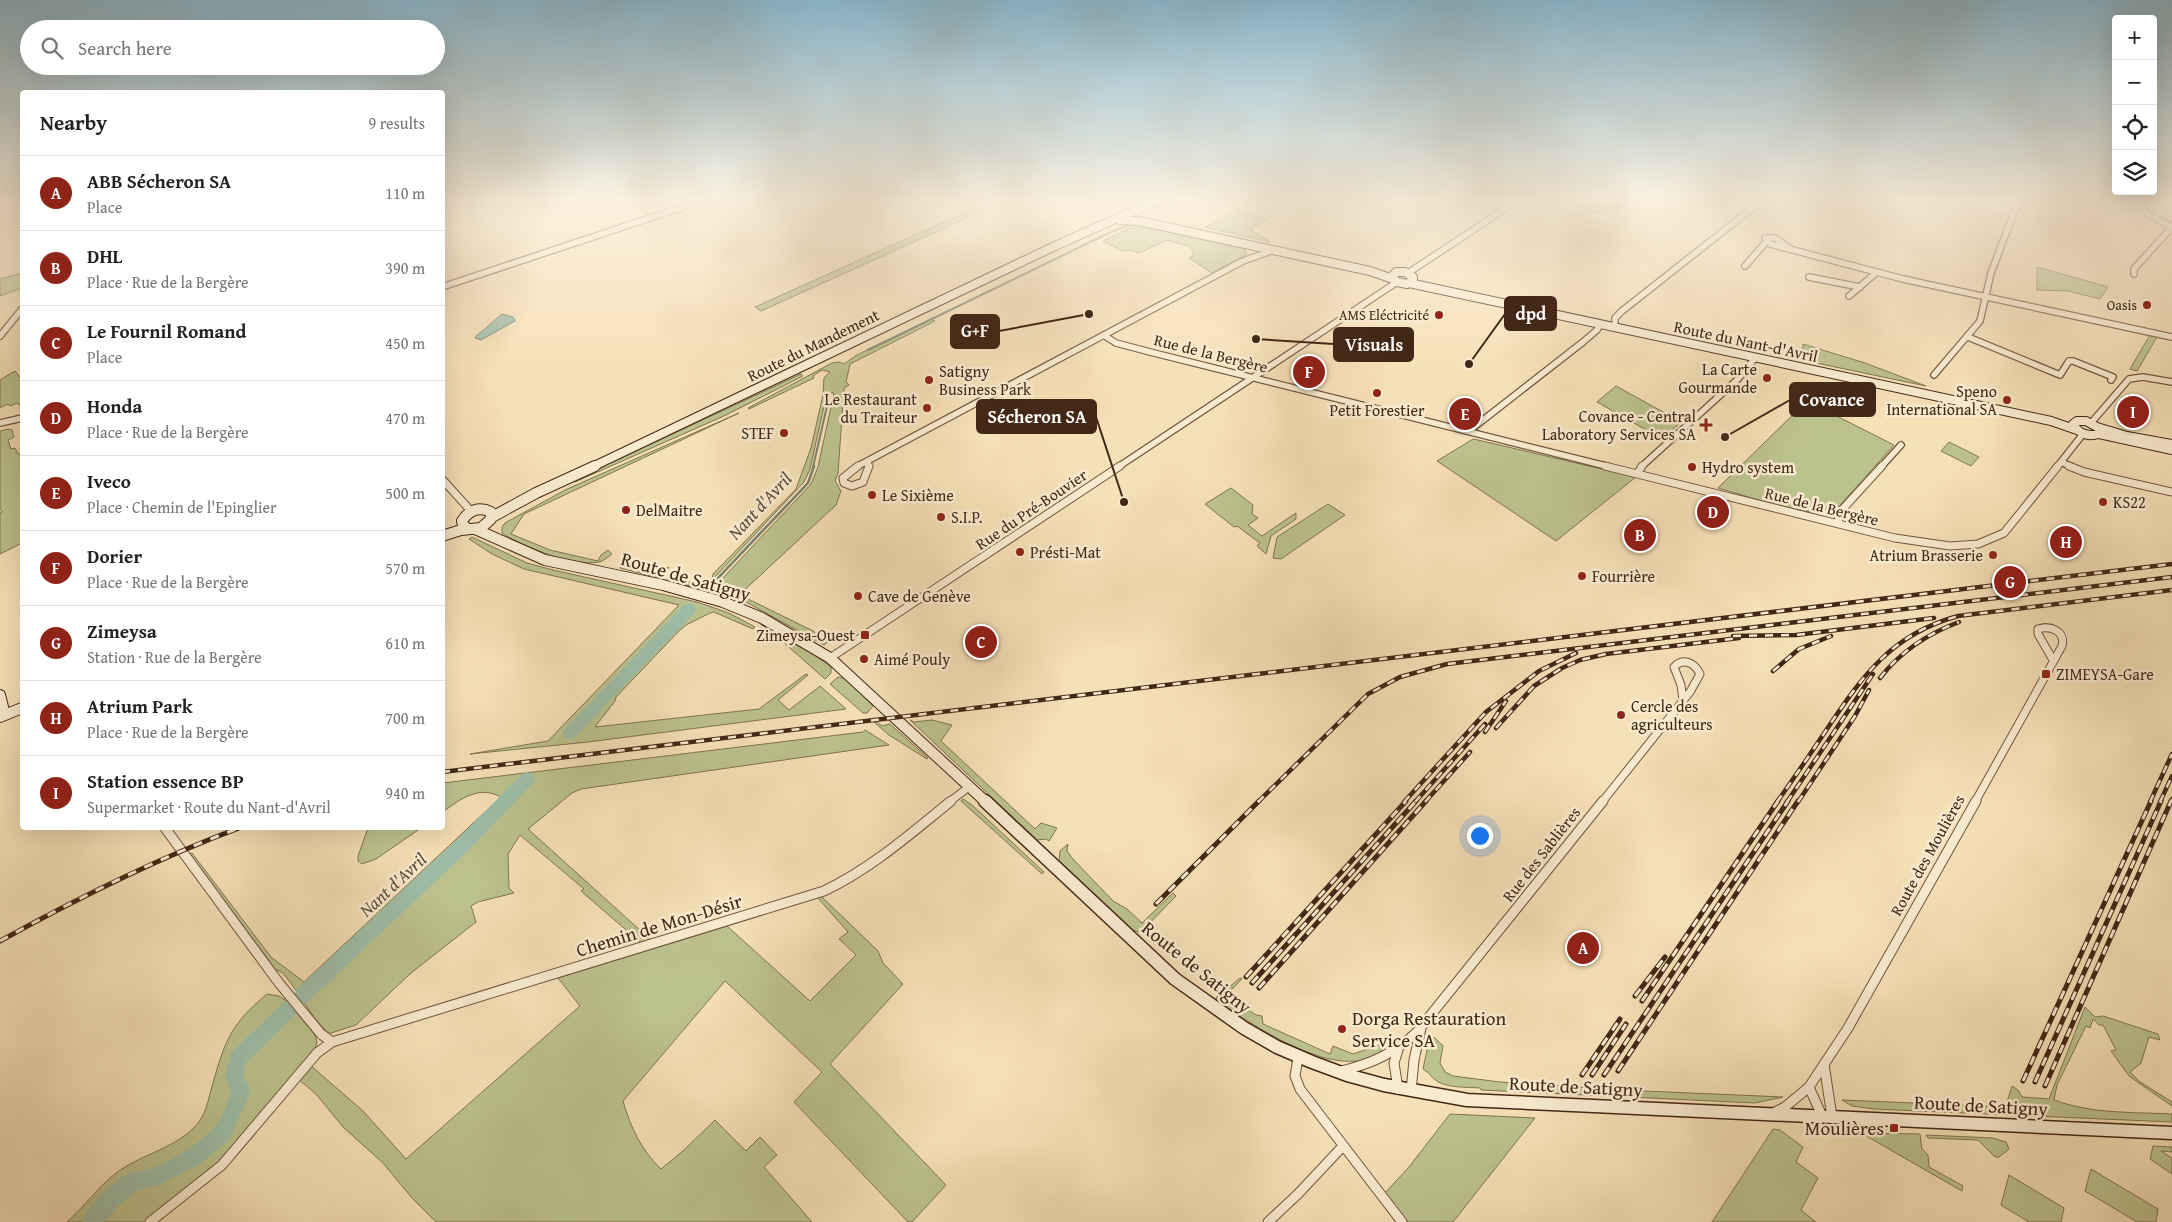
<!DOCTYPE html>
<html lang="en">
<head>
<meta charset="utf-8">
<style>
	body { margin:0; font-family:"Gentium Book Plus",serif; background:#f6f6f6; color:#222 }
	.controls { position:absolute; right:15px; top:15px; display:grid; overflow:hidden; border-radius:5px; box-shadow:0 5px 20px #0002 }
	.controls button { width:45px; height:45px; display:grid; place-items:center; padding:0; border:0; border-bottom:1px solid #e0e0e0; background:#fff; color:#222; font:25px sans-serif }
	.you { position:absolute; left:1479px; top:835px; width:18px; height:18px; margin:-12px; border:4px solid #fff; border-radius:50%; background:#1a73e8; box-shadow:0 0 0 8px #1a73e833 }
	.badge { display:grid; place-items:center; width:32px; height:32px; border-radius:50%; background:#8f2418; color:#fff; font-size:16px; font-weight:700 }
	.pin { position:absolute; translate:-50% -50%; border:2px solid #fff; box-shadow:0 1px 5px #0006 }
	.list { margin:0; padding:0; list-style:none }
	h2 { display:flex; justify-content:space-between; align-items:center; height:65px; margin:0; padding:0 20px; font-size:21px }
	h2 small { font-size:16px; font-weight:400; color:#767676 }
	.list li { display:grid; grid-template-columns:32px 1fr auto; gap:15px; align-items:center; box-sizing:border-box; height:75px; padding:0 20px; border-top:1px solid #e0e0e0 }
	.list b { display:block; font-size:19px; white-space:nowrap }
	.list p { margin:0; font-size:16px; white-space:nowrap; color:#767676 }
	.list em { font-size:16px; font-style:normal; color:#767676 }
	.icon { flex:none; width:28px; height:28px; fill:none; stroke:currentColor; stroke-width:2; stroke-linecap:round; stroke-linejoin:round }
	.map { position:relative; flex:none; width:2172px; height:1222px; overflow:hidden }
	.search { position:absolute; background:#fff; box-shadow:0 5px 20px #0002; left:20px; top:20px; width:425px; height:55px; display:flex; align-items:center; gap:12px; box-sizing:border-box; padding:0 18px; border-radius:28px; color:#767676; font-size:19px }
	.panel { position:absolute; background:#fff; box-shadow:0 5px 20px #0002; left:20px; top:90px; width:425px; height:740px; border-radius:5px }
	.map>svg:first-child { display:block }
</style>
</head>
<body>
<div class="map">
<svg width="2172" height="1222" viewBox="0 0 2172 1222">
	<rect width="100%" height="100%" fill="#f6e0b7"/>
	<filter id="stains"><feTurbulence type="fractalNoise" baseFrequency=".004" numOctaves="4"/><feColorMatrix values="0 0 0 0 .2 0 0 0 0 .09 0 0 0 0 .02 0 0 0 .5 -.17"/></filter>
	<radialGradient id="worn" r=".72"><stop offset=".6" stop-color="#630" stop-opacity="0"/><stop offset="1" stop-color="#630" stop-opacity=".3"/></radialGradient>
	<path fill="#bcc28e" stroke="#807452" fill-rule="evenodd" d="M 995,199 L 1009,199 L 761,311 L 755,307 Z
		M 1557,199 L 1609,199 L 1623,205 L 1609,214 L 1589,211 L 1567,200 L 1556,207 L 1550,204 Z
		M 1238,209 L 1267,219 L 1250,229 L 1270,242 L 1205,227 Z
		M 1136,225 L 1244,248 L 1247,254 L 1212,273 L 1189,258 L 1193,256 L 1193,250 L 1188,246 L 1167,240 L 1139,253 L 1130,250 L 1123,251 L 1103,241 Z
		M 2037,267 L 2108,287 L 2100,299 L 2068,291 L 2037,290 Z
		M 22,273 L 22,288 L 0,296 L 0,279 Z
		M 931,319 L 935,321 L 850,364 L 846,382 L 849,385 L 844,388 L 838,473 L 835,481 L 841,491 L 836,505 L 737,597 L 731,598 L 676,582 L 675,578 L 708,587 L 712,581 L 713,574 L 796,489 L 811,448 L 823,395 L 824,378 L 830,372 L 822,370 L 813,376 L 814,378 L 749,409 L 748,408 L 832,363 L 839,362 L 844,364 L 857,355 ZM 827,393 L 834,393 L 818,467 L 811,484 L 721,580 L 714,578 L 804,482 L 810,469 Z
		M 2150,335 L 2157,337 L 2137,371 L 2130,369 Z
		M 1803,344 L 1865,363 L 1926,386 L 1802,360 Z
		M 15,371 L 22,380 L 22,403 L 19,405 L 17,403 L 10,406 L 8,404 L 0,408 L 0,380 Z
		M 801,374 L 803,376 L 726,415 L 575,482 L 574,480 Z
		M 1616,386 L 1681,422 L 1662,439 L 1597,402 Z
		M 1807,401 L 1894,445 L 1834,512 C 1812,518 1743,495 1718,488 Z
		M 739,413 L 524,514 L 511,534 L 550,550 L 598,561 L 601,555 L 608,550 L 612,554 C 608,557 604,561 599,562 C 575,567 522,547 502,533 L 502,527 L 505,523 L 565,490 Z
		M 8,429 L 12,430 L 14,437 L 8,440 L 11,449 L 15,448 L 18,454 L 22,453 L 22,543 L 0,554 L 0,513 L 2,512 L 0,509 L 0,431 Z
		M 1473,439 L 1478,440 L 1636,477 L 1556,541 L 1437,461 Z
		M 1949,442 L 1979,457 L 1971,466 L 1941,451 Z
		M 1231,488 L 1253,505 L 1252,514 L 1258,518 L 1248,525 L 1262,536 L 1296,513 L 1296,519 L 1271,536 L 1266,554 L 1257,546 L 1260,543 L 1237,526 L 1234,527 L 1205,504 Z
		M 1328,504 L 1345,515 L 1281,559 L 1273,558 L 1277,537 Z
		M 472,537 L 527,563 L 553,570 L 697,602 L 729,613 L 755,627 L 753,629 L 714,612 L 710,613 L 686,625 L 679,631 L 616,697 L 615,701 L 595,727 L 759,709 L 806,674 L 808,675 L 778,700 L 789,710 L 820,686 L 846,709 L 588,742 L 470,754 L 548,741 L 679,605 L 524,569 L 492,554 L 469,539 ZM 686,607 L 693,609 L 575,732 L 565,733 Z
		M 636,560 L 639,564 L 635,569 L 646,571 L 656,565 L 652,572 L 656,573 L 669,567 L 662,577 L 658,578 L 620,568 L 620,567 Z
		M 746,598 L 813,631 L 828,642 L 824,645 L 746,602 Z
		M 761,622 L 808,650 L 831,667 L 831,673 L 825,679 L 773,633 L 759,623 Z
		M 838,677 L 846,679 L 873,706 L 867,713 L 863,713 L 830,684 Z
		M 932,720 L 952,725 L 941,741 L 1035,829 L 1041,823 L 1057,828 L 1049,841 L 1046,839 L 1037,840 L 910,720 L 914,722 Z
		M 874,722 L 877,722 L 882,726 L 890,724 L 928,758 L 927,759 L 889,735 Z
		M 865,730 L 889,745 L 581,789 L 572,793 L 528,829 L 652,941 L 641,943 L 581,891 L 584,889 L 520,835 L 508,854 L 509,888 L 514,893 L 478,902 L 471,906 L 476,922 L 411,973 L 356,1025 L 331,1033 L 328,1033 L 316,1020 L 303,1001 L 320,987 L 471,842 L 532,778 L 522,779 L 460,842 L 299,994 L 283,973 L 275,969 L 190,854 L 192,853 L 271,957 L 304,982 L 501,797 C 479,785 460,799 443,812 L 443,783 L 863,732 Z
		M 963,799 L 972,805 L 1044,872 L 1042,874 L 961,801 Z
		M 368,828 L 421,828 L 376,859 L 362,864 L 358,861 L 358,856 Z
		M 1068,844 L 1067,851 L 1072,858 L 1113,901 L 1127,909 L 1142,923 L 1173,893 L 1176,896 L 1143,930 L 1138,932 L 1133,930 L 1059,861 L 1060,851 Z
		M 821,896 L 878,951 L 883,963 L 903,984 L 830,1064 L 946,1185 L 912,1222 L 908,1222 L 794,1102 L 822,1072 L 725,981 L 623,1101 C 630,1126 641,1150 661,1169 L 684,1150 L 715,1120 L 746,1151 L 760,1137 L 777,1155 L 764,1167 L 812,1222 L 436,1222 L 412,1198 L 383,1163 L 343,1127 L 316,1094 L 298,1079 L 310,1065 L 363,1111 L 406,1159 L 580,1006 L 558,978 L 727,926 L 810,1001 L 856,955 L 839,939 L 848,932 L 817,897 Z
		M 1240,978 L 1242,979 L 1226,995 L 1256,1015 L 1262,1016 L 1263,1024 L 1330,1054 L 1333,1046 L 1353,1054 L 1379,1045 L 1382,1051 C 1339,1085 1255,1026 1218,1002 L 1216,998 L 1226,987 L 1228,988 Z
		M 267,994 L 279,996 L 288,1002 L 315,1035 L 317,1042 L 315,1049 L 243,1138 L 231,1147 L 221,1162 L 145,1222 L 67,1222 C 84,1207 97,1188 115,1174 C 140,1154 179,1148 199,1122 C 207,1111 209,1096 213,1083 C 225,1040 232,1023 267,994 ZM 227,1133 L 216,1145 L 198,1157 L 190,1154 L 211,1137 Z
		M 2085,1007 L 2095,1017 L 2103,1016 L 2158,1034 L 2160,1040 L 2149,1037 L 2141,1063 L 2130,1072 L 2140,1082 L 2172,1102 L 2172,1106 L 2129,1076 L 2111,1051 L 2116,1050 L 2103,1025 L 2099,1025 L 2093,1019 L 2090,1028 L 2086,1026 L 2057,1085 L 2054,1100 C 2092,1114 2132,1112 2172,1114 L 2172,1122 L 1874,1109 L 1852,1106 L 1842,1100 L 2008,1107 L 2007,1102 L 2012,1086 L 2018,1090 L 2022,1097 L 2049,1099 Z
		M 1430,1036 L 1435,1038 L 1443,1046 L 1440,1063 L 1445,1072 L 1453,1076 L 1500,1082 L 1621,1090 L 1783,1097 L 1755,1103 L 1481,1090 L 1480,1088 C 1467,1087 1450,1088 1438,1082 C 1432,1078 1429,1072 1423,1069 Z
		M 1450,1114 L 1535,1118 L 1453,1222 L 1408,1222 L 1385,1193 L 1409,1167 Z
		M 1773,1129 L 1780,1130 L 1803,1147 L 1796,1162 L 1818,1178 L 1801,1210 L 1816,1222 L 1712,1222 Z
		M 1861,1133 L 1920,1134 L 1922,1149 L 1928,1155 L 1929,1167 L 1963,1186 L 1962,1191 Z
		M 1926,1135 L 1993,1138 L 2006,1142 L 2009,1149 L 1999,1157 L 1995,1157 L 1978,1140 L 1928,1138 Z
		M 2153,1146 L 2172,1147 L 2172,1152 L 2161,1151 L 2172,1158 L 2172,1174 L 2150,1159 Z
		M 2091,1169 L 2158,1209 L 2156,1222 L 2137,1222 L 2085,1191 Z
		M 2009,1175 L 2064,1208 L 2061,1222 L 2029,1222 L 2001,1205 Z"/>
	<path fill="#9ebea9" stroke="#7a826e" d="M 502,314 L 513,317 L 515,321 L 481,340 L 475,338 L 476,336 C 486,329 493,321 502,314 Z"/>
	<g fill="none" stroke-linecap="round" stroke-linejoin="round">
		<path stroke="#7a826e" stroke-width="2" d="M 1167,206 L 1181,199
			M 868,350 L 1113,231 L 1130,225
			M 813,467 L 830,393"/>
		<path stroke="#7a826e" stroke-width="2.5" d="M 717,579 L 808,483 L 814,466"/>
		<path fill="#9ebea9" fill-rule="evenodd" d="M 689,604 L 694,605 L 696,609 L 694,613 L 575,737 L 570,739 L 565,737 L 563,733 L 565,729 L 684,605 Z
			M 527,772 L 532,774 L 535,779 L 532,784 L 471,848 L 309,1001 L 303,1004 L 297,1001 L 294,995 L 297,989 L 459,838 L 522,774 Z
			M 289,1000 L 295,1003 L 298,1009 L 295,1015 L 246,1063 L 243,1075 L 250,1092 L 229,1140 L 200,1164 L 159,1185 L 136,1191 L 117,1207 L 104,1222 L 82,1222 C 90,1204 109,1184 126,1175 C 134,1171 143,1171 152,1168 C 170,1161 204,1142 215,1126 C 223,1117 227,1102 232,1092 L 225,1075 L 232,1052 L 283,1003 Z"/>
		<g stroke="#70553e" stroke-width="8">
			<path id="street-far2" d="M 2134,199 L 2149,215 L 2172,227
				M 1790,249 L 1775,238 L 1765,238 L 1770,244 L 1903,279 L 2172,337
				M 1745,266 L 1767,241
				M 1408,273 L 1520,199
				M 2134,274 L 2134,269 L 2172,227
				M 1809,277 L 1860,287
				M 442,287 L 707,199
				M 1849,296 L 1876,273
				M 1615,322 L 1615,318 L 1622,311 L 1764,199
				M 0,336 L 22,309
				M 1105,336 L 1116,343 L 1154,353 L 1610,467
				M 1968,337 L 2060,375 L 2069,361 L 2073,361 L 2113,377 L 2111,380
				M 1934,375 L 1980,321 L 1991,273 L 2019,199
				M 0,423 L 22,418
				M 2091,423 L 2129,379 L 2143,377 L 2172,382
				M 1469,431 L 1583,342 L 1597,330 L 1600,324
				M 868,462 L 868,467
				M 2061,462 L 2072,467
				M 856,467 L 1243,261 L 1271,251
				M 1118,467 L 1397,282
				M 1641,467 L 1738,379 L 1755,358
				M 1881,467 L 1901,445
				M 2057,467 L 2083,434"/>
		</g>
		<g stroke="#70553e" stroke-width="9">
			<path id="street-far1" d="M 858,466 L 843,478 L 844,483 L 852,486 L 863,482 L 869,466
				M 1605,466 L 1895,538 L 1950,546 L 1978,544 L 2004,533 L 2058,466
				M 2069,466 L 2084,472 L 2172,492
				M 1638,473 L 1642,466
				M 442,479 L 471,511
				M 1838,523 L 1840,512 L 1882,466
				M 830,658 L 1120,466
				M 949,802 L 969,787
				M 1602,802 L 1690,692 L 1700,674 C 1695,663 1683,657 1674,667 L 1681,685 L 1683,700
				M 1975,802 L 2062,646 C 2066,631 2050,625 2038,629 L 2038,634 L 2053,660"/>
		</g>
		<g stroke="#70553e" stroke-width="11">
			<path id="street" d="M 165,828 L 279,983 L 321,1034 L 332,1042
				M 1398,1050 L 1394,1063 L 1398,1089
				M 1298,1058 L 1295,1076 L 1300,1089 L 1402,1222
				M 1824,1064 L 1832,1117
				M 1341,1071 C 1371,1064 1395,1053 1417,1032 L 1603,801
				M 1809,1087 L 1822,1116
				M 1411,1091 L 1414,1060 L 1421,1028
				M 1773,1113 L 1785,1107 L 1809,1087 L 1848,1028 L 1976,801
				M 150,1222 L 222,1165 L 317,1053 L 332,1042 L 824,891 C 872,868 910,834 951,801
				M 1268,1222 L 1298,1194 L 1343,1146"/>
		</g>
		<g stroke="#432716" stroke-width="10">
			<path id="secondary-far2" d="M 1120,220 L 1139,221 L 1370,271 L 1393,279
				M 1396,272 L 1405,272 L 1413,277 L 1413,280 L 1407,284 L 1397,282 L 1392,276 Z
				M 1409,283 L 2051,421 L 2077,430
				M 2172,444 L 2127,436 L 2097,427 L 2086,421 L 2077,421 L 2073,424 C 2079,434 2088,437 2099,434 L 2172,450
				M 592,467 L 1055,246 L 1160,199"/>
		</g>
		<g stroke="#432716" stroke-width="12">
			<path id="secondary-far1" d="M 492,517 L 536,493 L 595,466
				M 475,529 L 545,560 L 663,585 L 723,602 L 762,618 L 830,658 L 986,802
				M 442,536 L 461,530 L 481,528 L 491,519 L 491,512 C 479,506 469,510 462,521 L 463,525 L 468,529
				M 0,695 L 5,715
				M 0,717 L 22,708"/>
		</g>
		<g stroke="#432716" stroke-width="15">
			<path id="secondary" d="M 985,801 L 1175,979 L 1244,1028 L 1277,1047 L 1312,1062 L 1347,1075 L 1384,1085 L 1467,1100 L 2172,1133"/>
		</g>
		<use href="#street-far2" stroke="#f9ebd0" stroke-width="5.5"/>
		<use href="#street-far1" stroke="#f9ebd0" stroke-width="7"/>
		<use href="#street" stroke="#f9ebd0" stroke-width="9"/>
		<use href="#secondary-far2" stroke="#f9ebd0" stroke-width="8"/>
		<use href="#secondary-far1" stroke="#f9ebd0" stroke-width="10"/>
		<use href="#secondary" stroke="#f9ebd0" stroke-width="12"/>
		<g stroke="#432716" stroke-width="4.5">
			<path id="rail-far1" d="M 1733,636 L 1796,635 L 1934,618
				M 1773,671 L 1799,649 L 1831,636
				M 1880,678 C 1901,651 1927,634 1959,622
				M 1496,728 L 1534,686 L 1562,668 L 1580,660 L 1606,654 L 1739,638
				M 1485,732 L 1506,701
				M 442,772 L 2172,564
				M 1258,802 L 1368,694 L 1400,677 L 1447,664 L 2172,577
				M 1404,802 L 1486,712 L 1539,671 L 1576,653
				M 1415,802 L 1485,724
				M 1425,802 L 1470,752
				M 1777,802 C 1794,778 1811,753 1827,729 C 1863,675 1892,634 1958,616 L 2172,590
				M 1787,802 L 1873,674
				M 1798,802 L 1855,716 L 1869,690
				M 2150,802 L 2172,754
				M 2160,802 L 2172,776
				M 2171,802 L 2172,799"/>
		</g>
		<g stroke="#432716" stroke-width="5">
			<path id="rail" d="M 1156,904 L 1259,801
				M 0,941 C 78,898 156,859 239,828
				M 1246,977 L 1406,801
				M 1252,983 L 1416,801
				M 1259,988 L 1426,801
				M 1635,996 L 1665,957
				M 1642,1001 L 1778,801
				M 1618,1071 L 1798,801
				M 1582,1075 L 1620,1019
				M 1592,1075 L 1626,1024
				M 1604,1075 L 1788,801
				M 2023,1081 L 2151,801
				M 2035,1082 L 2161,801
				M 2045,1086 L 2171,801"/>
		</g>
		<use href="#rail-far1" stroke="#f9ebd0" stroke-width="2.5" stroke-dasharray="8" stroke-linecap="butt"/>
		<use href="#rail" stroke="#f9ebd0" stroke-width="3" stroke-dasharray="9" stroke-linecap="butt"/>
	</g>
	<linearGradient id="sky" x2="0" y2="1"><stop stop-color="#8ab8cf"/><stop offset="0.54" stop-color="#fbf1df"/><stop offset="1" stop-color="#fbf1df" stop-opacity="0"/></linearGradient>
	<rect width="2172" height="370" fill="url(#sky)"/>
	<g fill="#8f2418" stroke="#f9ebd0" stroke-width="2">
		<circle cx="2147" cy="305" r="5"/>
		<circle cx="1439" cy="315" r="5"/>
		<circle cx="1767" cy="378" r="5"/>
		<circle cx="929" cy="380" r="5"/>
		<circle cx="1377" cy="393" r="5"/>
		<circle cx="2007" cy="400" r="5"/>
		<circle cx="927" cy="408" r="5"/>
		<path d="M1703.5 417.5h5v5h5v5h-5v5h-5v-5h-5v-5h5z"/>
		<circle cx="784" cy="433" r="5"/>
		<circle cx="1692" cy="467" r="5"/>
		<circle cx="872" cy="495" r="5"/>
		<circle cx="2103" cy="502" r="5"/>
		<circle cx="626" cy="510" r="5"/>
		<circle cx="941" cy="517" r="5"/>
		<circle cx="1020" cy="552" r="5"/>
		<circle cx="1993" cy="555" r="5"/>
		<circle cx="1582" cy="576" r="5"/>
		<circle cx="858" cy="596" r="5"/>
		<rect x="860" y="630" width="10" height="10" rx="2.5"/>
		<circle cx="864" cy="659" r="5"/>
		<rect x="2041" y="669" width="10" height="10" rx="2.5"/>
		<circle cx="1621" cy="715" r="5"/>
		<circle cx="1342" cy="1029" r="5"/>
		<rect x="1889" y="1123" width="10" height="10" rx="2.5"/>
	</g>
	<g text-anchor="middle" stroke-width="5" stroke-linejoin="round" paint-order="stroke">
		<g font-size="14" fill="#432716" stroke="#f9ebd0" text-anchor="end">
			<text x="2137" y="310">Oasis</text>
			<text x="1429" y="320">AMS Eléctricité</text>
		</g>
		<g font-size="16" fill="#432716" stroke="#f9ebd0">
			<text transform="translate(1746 341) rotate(12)" y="6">Route du Nant-d'Avril</text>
			<text transform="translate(813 345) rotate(-26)" y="6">Route du Mandement</text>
			<text transform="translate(1211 353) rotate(14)" y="6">Rue de la Bergère</text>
			<text transform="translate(1822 506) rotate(14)" y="6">Rue de la Bergère</text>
			<text transform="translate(1031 509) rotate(-34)" y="6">Rue du Pré-Bouvier</text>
			<text transform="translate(1541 854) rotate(-52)" y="6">Rue des Sablières</text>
			<text transform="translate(1927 855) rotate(-61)" y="6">Route des Moulières</text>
		</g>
		<g font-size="16" fill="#432716" stroke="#f9ebd0" text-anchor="start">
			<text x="1757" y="375" text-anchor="end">La Carte<tspan x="1757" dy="18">Gourmande</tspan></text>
			<text x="939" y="377">Satigny<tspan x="939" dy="18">Business Park</tspan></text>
			<text x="1997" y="397" text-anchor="end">Speno<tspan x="1997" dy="18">International SA</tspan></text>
			<text x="917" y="405" text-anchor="end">Le Restaurant<tspan x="917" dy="18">du Traiteur</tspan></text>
			<text x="1377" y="416" text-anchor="middle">Petit Forestier</text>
			<text x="1696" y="422" text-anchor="end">Covance - Central<tspan x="1696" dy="18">Laboratory Services SA</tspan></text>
			<text x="774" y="439" text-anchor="end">STEF</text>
			<text x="1702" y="473">Hydro system</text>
			<text x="882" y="501">Le Sixième</text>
			<text x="2113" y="508">KS22</text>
			<text x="636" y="516">DelMaitre</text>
			<text x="951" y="523">S.I.P.</text>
			<text x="1030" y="558">Présti-Mat</text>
			<text x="1983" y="561" text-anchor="end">Atrium Brasserie</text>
			<text x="1592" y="582">Fourrière</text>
			<text x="868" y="602">Cave de Genève</text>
			<text x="855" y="641" text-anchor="end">Zimeysa-Ouest</text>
			<text x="874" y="665">Aimé Pouly</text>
			<text x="2056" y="680">ZIMEYSA-Gare</text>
			<text x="1631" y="712">Cercle des<tspan x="1631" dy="18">agriculteurs</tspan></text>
		</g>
		<g font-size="18" font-style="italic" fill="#5a4d3b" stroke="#f9ebd0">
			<text transform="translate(760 506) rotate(-47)" y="6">Nant d'Avril</text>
			<text transform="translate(393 885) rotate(-43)" y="6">Nant d'Avril</text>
		</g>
		<g font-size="19" fill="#432716" stroke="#f9ebd0">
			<text transform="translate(686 576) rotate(16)" y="7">Route de Satigny</text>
			<text transform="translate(659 925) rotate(-17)" y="7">Chemin de Mon-Désir</text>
			<text transform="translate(1197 967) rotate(39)" y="7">Route de Satigny</text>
			<text transform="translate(1576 1086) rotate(3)" y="7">Route de Satigny</text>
			<text transform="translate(1981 1105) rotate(3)" y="7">Route de Satigny</text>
		</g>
		<g font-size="19" fill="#432716" stroke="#f9ebd0" text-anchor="start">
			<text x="1352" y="1025">Dorga Restauration<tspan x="1352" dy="22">Service SA</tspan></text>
			<text x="1884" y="1135" text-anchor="end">Moulières</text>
		</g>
	</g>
	<path fill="none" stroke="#432716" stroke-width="2" d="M1469 364L1505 314M1089 314L999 331M1256 339L1334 344M1725 437L1790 400M1124 502L1096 417"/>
	<g fill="#432716" stroke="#f9ebd0" stroke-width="2">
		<circle cx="1469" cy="364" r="5"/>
		<circle cx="1089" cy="314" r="5"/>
		<circle cx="1256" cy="339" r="5"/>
		<circle cx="1725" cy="437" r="5"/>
		<circle cx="1124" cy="502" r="5"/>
	</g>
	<g fill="#432716" stroke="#432716" stroke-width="2">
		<rect x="1505" y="297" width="51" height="33" rx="5"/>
		<rect x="951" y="315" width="48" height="33" rx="5"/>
		<rect x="1334" y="328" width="79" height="33" rx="5"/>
		<rect x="1790" y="383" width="85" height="33" rx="5"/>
		<rect x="977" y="400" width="119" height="33" rx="5"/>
	</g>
	<g font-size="18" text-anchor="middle" font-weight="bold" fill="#fff">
		<text x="1531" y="320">dpd</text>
		<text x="975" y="337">G+F</text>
		<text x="1374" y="351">Visuals</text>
		<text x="1832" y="406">Covance</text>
		<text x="1037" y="423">Sécheron SA</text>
	</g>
	<rect width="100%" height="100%" filter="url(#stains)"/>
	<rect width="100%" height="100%" fill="url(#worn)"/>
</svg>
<div class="controls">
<button>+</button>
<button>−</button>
<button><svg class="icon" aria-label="locate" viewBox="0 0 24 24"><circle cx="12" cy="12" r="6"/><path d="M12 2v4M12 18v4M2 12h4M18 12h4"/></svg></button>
<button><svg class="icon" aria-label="layers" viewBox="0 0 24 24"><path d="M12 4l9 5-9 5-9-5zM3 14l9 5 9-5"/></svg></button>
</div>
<div class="you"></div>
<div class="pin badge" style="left:1583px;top:948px">A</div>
<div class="pin badge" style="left:1640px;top:535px">B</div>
<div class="pin badge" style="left:981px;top:642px">C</div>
<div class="pin badge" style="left:1713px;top:512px">D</div>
<div class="pin badge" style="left:1465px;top:414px">E</div>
<div class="pin badge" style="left:1309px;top:372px">F</div>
<div class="pin badge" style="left:2010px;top:582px">G</div>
<div class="pin badge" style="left:2066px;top:542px">H</div>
<div class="pin badge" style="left:2133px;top:412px">I</div>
<div class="search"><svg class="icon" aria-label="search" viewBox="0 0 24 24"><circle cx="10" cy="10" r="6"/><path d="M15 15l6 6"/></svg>Search here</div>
<section class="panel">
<h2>Nearby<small>9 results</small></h2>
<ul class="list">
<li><span class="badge">A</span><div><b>ABB Sécheron SA</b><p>Place</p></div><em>110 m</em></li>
<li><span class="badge">B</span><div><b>DHL</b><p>Place · Rue de la Bergère</p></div><em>390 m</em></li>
<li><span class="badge">C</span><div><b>Le Fournil Romand</b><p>Place</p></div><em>450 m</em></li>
<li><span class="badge">D</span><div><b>Honda</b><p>Place · Rue de la Bergère</p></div><em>470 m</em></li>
<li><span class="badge">E</span><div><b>Iveco</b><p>Place · Chemin de l'Epinglier</p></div><em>500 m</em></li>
<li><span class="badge">F</span><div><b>Dorier</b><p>Place · Rue de la Bergère</p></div><em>570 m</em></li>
<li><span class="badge">G</span><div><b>Zimeysa</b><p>Station · Rue de la Bergère</p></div><em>610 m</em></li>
<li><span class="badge">H</span><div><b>Atrium Park</b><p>Place · Rue de la Bergère</p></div><em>700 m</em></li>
<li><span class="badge">I</span><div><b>Station essence BP</b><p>Supermarket · Route du Nant-d'Avril</p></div><em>940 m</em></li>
</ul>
</section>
</div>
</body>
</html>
